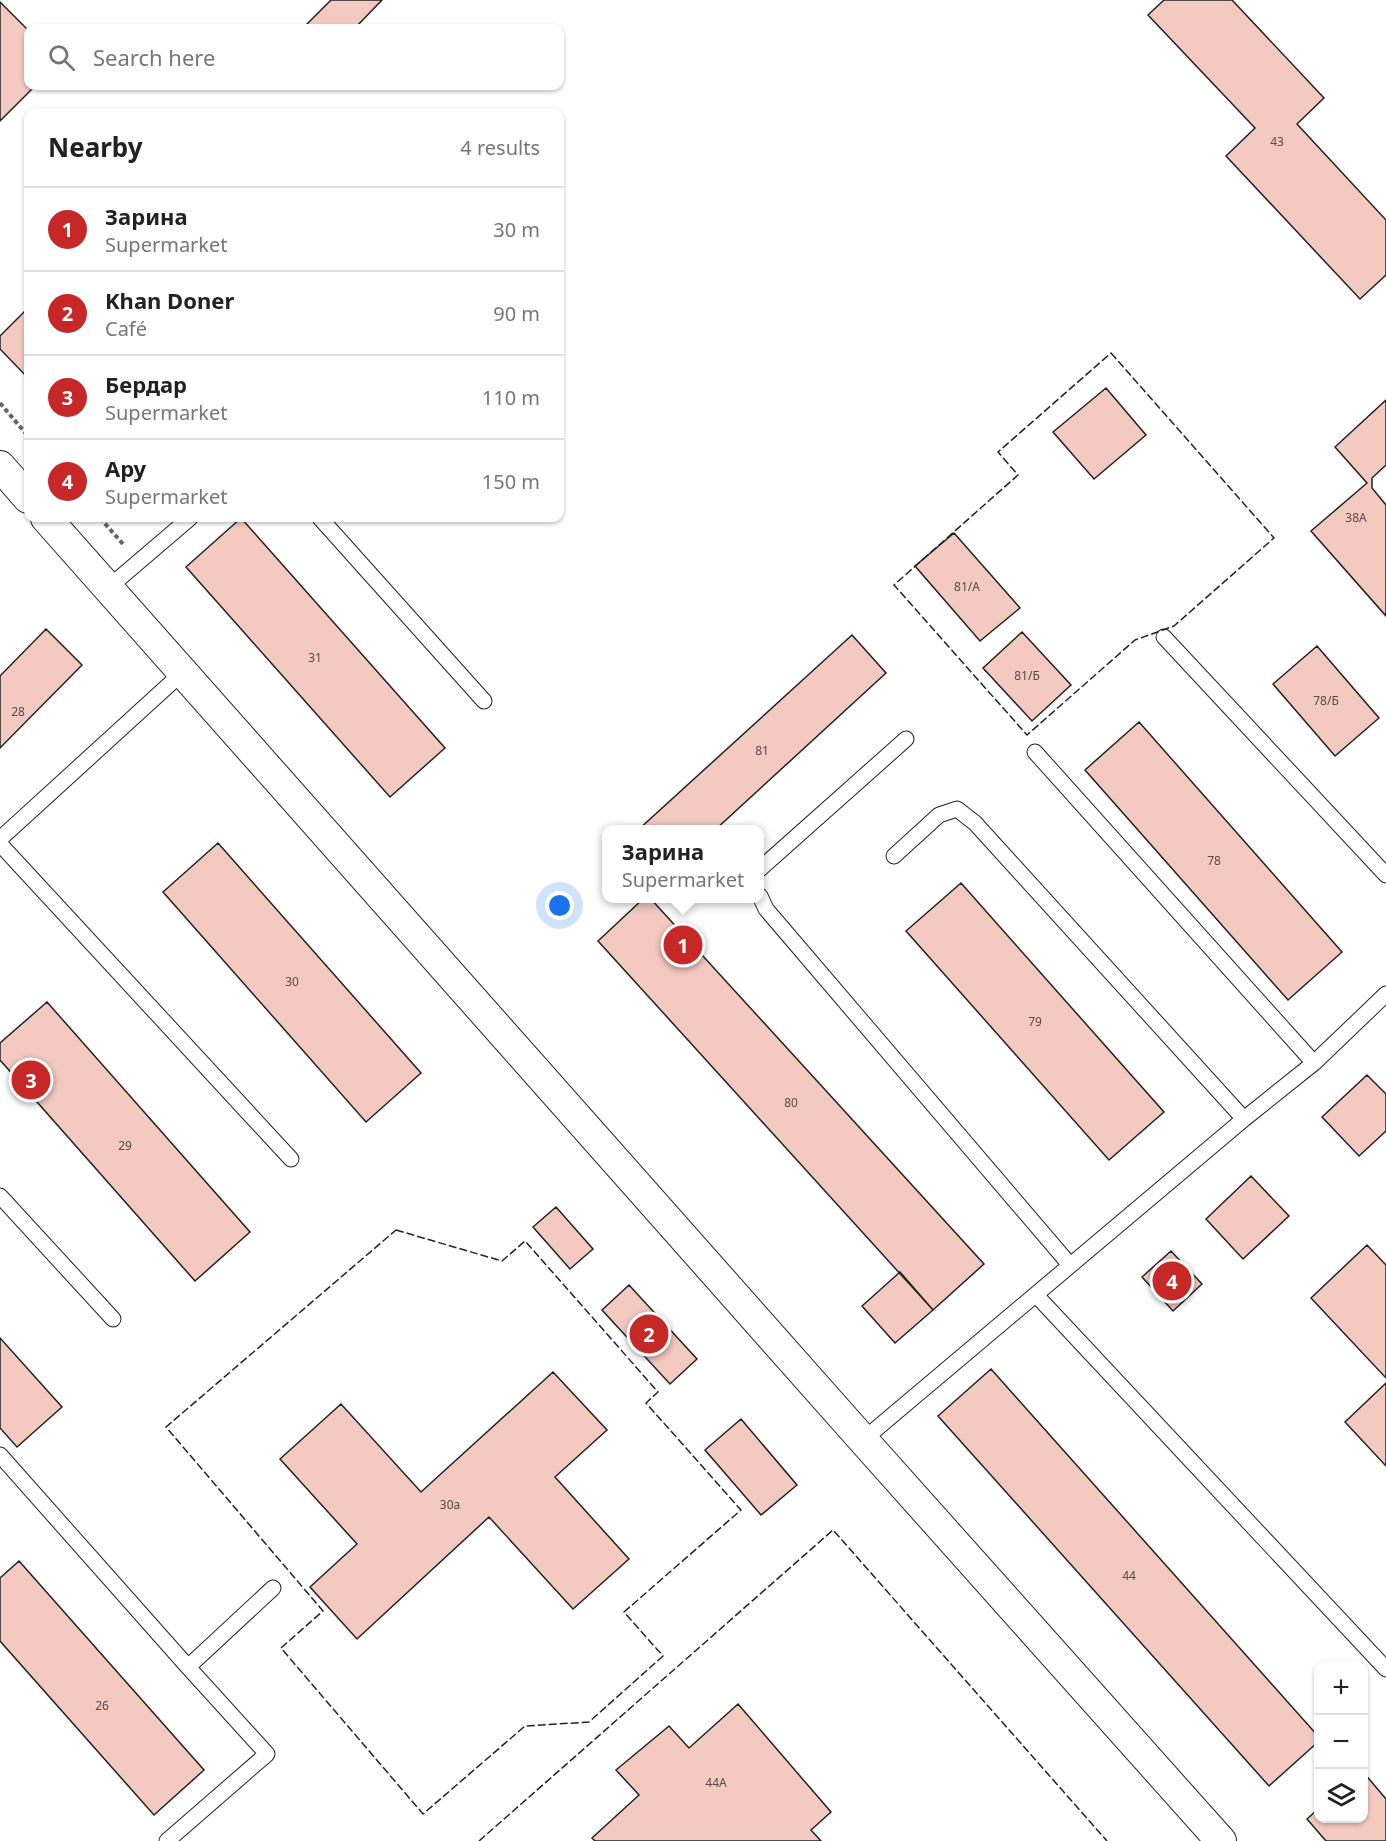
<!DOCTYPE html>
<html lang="en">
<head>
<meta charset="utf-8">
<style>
	body { margin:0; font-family:"Noto Sans",sans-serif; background:#f2f2f2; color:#222 }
	.controls { position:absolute; right:18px; bottom:18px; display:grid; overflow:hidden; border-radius:12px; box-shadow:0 2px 4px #0004 }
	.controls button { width:54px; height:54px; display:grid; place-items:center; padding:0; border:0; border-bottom:2px solid #e0e0e0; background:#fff; color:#222; font:30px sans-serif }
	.you { position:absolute; left:560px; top:906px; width:21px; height:21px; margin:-15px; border:4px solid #fff; border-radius:50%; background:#1a73e8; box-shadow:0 0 0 9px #1a73e833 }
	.badge { display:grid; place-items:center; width:39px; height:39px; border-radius:50%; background:#c62828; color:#fff; font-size:20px; font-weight:700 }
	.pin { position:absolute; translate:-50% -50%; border:3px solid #fff; box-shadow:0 2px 6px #0006 }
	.popup { position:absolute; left:602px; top:825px; width:162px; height:78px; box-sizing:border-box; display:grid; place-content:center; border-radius:12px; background:#fff; filter:drop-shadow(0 2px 4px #0005); font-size:20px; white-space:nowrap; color:#767676 }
	.popup b { font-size:22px; color:#222 }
	.popup::after { content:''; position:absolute; left:50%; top:100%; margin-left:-12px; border:12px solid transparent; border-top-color:#fff }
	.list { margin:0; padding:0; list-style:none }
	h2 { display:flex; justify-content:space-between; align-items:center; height:78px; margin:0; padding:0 24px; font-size:26px }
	h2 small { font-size:20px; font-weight:400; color:#767676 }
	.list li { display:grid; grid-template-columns:39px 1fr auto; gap:18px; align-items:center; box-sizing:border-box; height:84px; padding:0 24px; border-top:2px solid #e0e0e0 }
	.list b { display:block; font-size:22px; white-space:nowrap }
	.list p { margin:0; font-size:20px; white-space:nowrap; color:#767676 }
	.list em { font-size:20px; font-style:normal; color:#767676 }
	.icon { flex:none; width:33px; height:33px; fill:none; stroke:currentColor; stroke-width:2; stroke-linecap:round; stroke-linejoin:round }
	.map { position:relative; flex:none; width:1386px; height:1841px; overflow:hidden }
	.search { position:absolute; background:#fff; box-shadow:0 2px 4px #0004; left:24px; top:24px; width:540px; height:66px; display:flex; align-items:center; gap:15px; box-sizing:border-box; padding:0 21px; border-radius:12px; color:#767676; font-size:22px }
	.panel { position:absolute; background:#fff; box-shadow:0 2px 4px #0004; left:24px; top:108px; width:540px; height:414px; border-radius:12px }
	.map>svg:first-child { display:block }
</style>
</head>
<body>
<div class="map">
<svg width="1386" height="1841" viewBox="0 0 1386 1841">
	<rect width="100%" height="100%" fill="#fff"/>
	<path fill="#f3c9c0" stroke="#222" stroke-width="1.5" d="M 331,0 L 382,0 L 355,28 L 303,28 Z
		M 1164,0 L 1232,0 L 1324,98 L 1297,124 L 1386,220 L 1386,275 L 1360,299 L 1226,156 L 1255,128 L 1148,15 Z
		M 0,2 L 28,30 L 28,86 L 35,86 L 0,121 Z
		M 28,308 L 28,378 L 0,349 L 0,336 Z
		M 1106,388 L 1146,435 L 1094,479 L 1053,432 Z
		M 1386,400 L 1386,465 L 1372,478 L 1372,488 L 1386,505 L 1386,616 L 1311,531 L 1367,483 L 1335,447 Z
		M 241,518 L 445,748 L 390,797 L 186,567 Z
		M 954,533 L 1020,608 L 980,641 L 915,566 Z
		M 46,629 L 82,665 L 0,748 L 0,676 Z
		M 1022,632 L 1071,685 L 1032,721 L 983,668 Z
		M 852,635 L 886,673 L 715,830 L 638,830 Z
		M 1317,646 L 1379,718 L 1335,756 L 1273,684 Z
		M 1139,722 L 1342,952 L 1288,1000 L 1085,770 Z
		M 218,843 L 421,1073 L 366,1122 L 163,892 Z
		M 961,883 L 1164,1112 L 1109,1160 L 906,931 Z
		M 644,898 L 650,898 L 984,1264 L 933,1310 L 598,941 Z
		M 47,1002 L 250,1232 L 195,1281 L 0,1060 L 0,1043 Z
		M 1367,1075 L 1386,1094 L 1386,1131 L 1359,1156 L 1322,1117 Z
		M 1251,1176 L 1289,1216 L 1243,1259 L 1206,1219 Z
		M 556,1207 L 593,1249 L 570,1269 L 533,1227 Z
		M 1367,1245 L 1386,1265 L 1386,1378 L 1311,1298 Z
		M 1171,1251 L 1202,1284 L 1173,1311 L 1142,1277 Z
		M 900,1272 L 933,1310 L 895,1343 L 862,1306 Z
		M 629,1285 L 697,1359 L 670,1384 L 602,1310 Z
		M 0,1338 L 62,1407 L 17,1447 L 0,1428 Z
		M 991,1369 L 1318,1736 L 1318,1742 L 1269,1786 L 938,1416 Z
		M 553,1372 L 607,1430 L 555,1477 L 629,1559 L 573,1609 L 489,1517 L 357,1639 L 310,1587 L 357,1544 L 280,1459 L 341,1404 L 421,1492 Z
		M 1386,1383 L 1386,1466 L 1345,1422 Z
		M 741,1419 L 797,1485 L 761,1515 L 705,1450 Z
		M 19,1561 L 204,1770 L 154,1815 L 0,1641 L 0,1578 Z
		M 738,1704 L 831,1812 L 811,1830 L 821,1841 L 595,1841 L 592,1838 L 639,1795 L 616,1770 L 669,1726 L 689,1748 Z
		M 1364,1773 L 1386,1799 L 1386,1841 L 1326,1841 L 1307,1819 L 1318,1809 L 1318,1818 L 1364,1818 Z"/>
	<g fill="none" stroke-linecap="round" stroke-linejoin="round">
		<g stroke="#222" stroke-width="17">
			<path id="lane" d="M 320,518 L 484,701
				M 108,588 L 190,518
				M 1164,637 L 1386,875
				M 1035,752 L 1314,1063
				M 0,839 L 183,672
				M 0,844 L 291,1159
				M 894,856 L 939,815 L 957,809 L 975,823 L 1244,1119
				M 760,869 L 906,739
				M 760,896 L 766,909 L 1070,1265
				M 0,1196 L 113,1319
				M 1036,1295 L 1386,1669
				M 863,1440 L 1244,1119 L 1314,1063 L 1386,994
				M 0,1455 L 188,1667 L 273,1588
				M 167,1841 L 267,1754 L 188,1667"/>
		</g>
		<g stroke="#222" stroke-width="32">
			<path id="street" d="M 0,466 L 28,498
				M 46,518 L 863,1440 L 1221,1841"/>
		</g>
		<path stroke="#646464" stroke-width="4" stroke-dasharray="4.5 3" stroke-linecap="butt" d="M 0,403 L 28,436
			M 100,518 L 123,544"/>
		<use href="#lane" stroke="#fff" stroke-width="15"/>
		<use href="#street" stroke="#fff" stroke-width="30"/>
		<path stroke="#222" stroke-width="1.5" stroke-dasharray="8 3" stroke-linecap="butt" d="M 1111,353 L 1274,538 L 1174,626 L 1135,640 L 1027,735 L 894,585 L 1018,475 L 998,452 Z
			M 396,1230 L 502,1261 L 525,1241 L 658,1392 L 646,1403 L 741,1510 L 624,1612 L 663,1656 L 589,1722 L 525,1726 L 423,1814 L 281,1648 L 323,1611 L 166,1427 Z
			M 479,1841 L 833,1530 L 1107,1841"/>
	</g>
	<g text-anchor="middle" stroke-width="4.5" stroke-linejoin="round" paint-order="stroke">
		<g font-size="12" fill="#564c4a">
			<text x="1277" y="146">43</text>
			<text x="1356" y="522">38А</text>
			<text x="967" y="591">81/А</text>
			<text x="315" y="662">31</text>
			<text x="1027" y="680">81/Б</text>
			<text x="1326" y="705">78/Б</text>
			<text x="18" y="716">28</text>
			<text x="762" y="755">81</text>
			<text x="1214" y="865">78</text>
			<text x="292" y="986">30</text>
			<text x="1035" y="1026">79</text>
			<text x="791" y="1107">80</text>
			<text x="125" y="1150">29</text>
			<text x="450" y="1509">30а</text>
			<text x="1129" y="1580">44</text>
			<text x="102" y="1710">26</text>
			<text x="716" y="1787">44А</text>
		</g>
	</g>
</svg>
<div class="controls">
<button>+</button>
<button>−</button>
<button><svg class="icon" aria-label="layers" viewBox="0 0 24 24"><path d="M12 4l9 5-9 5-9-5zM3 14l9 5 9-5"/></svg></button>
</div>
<div class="you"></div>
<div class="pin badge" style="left:683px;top:945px">1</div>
<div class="popup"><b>Зарина</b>Supermarket</div>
<div class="pin badge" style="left:649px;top:1334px">2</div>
<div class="pin badge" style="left:31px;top:1080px">3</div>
<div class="pin badge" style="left:1172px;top:1281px">4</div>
<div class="search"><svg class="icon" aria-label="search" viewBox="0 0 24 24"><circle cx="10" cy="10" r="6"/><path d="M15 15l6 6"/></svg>Search here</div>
<section class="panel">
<h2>Nearby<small>4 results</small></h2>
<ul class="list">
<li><span class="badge">1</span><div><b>Зарина</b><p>Supermarket</p></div><em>30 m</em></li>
<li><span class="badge">2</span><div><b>Khan Doner</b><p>Café</p></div><em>90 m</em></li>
<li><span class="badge">3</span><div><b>Бердар</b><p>Supermarket</p></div><em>110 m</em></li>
<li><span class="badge">4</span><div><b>Ару</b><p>Supermarket</p></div><em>150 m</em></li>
</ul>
</section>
</div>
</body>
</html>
